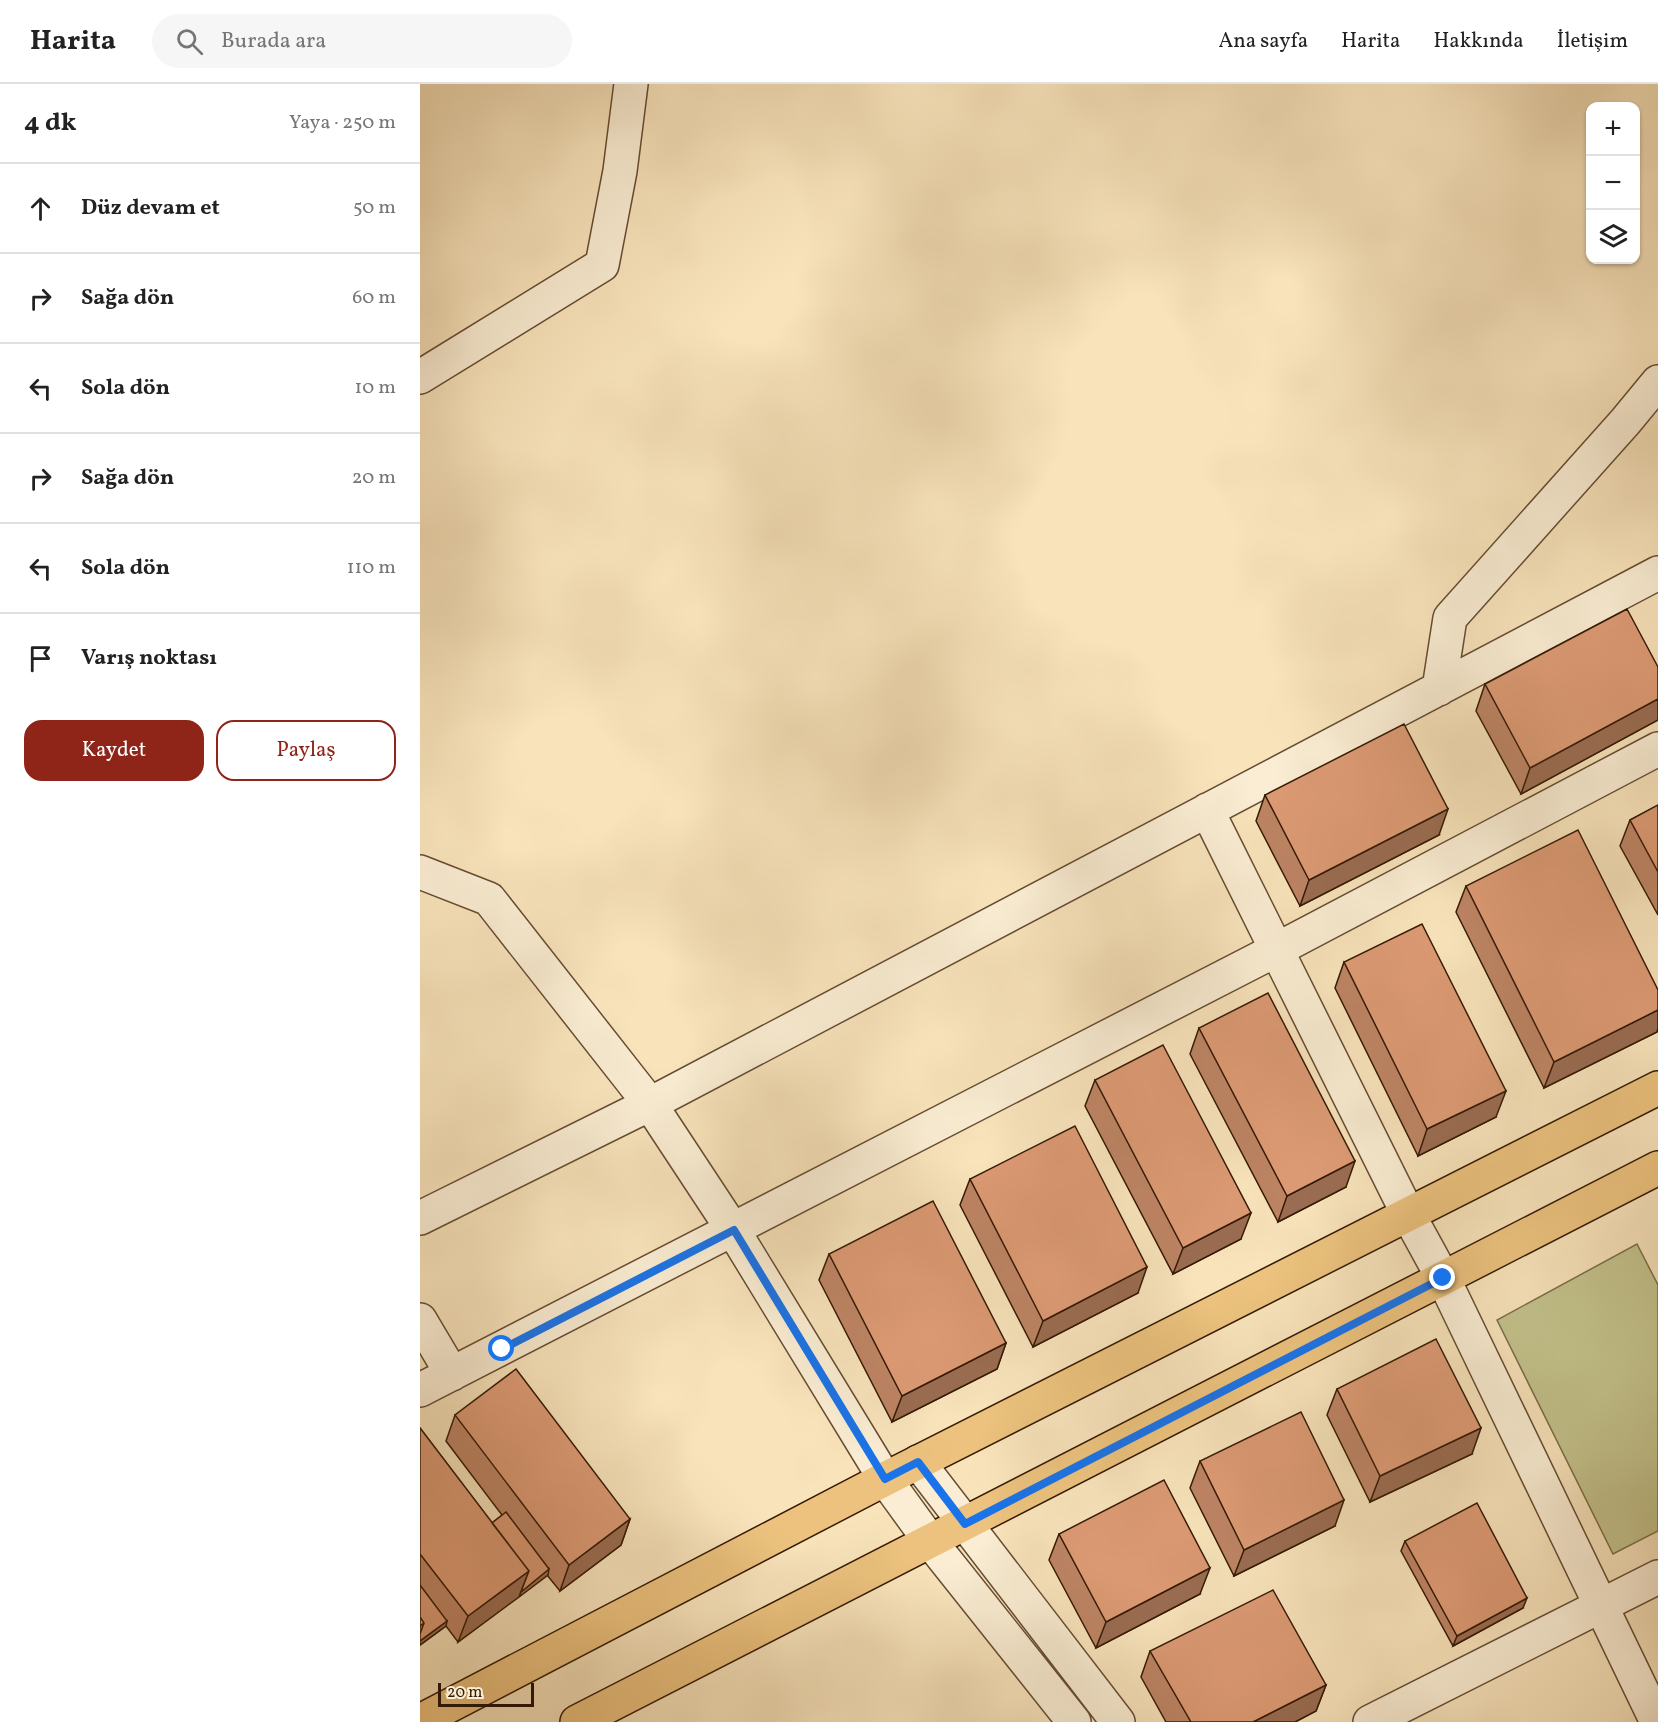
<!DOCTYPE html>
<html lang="tr">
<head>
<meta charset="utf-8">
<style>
	body { margin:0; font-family:Vollkorn,serif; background:#f6f6f6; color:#222 }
	.controls { position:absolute; right:18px; top:18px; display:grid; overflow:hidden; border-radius:12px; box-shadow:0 2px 4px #0004 }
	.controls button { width:54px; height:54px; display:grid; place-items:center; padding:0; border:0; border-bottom:2px solid #e0e0e0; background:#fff; color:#222; font:30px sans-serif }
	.scale { position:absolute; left:18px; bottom:15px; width:96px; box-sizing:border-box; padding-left:6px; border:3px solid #351a05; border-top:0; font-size:16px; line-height:21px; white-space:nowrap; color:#351a05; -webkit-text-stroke:4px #faedd3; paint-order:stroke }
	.stop { position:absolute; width:18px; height:18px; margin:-14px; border:4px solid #1a73e8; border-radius:50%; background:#fff }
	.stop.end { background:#1a73e8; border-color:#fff; box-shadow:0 2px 6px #0008 }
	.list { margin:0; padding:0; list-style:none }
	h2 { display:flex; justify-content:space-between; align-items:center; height:78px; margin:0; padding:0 24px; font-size:26px }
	h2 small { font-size:20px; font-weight:400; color:#767676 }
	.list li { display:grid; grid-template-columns:39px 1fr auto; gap:18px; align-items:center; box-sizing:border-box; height:90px; padding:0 24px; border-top:2px solid #e0e0e0 }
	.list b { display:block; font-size:22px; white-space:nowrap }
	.list em { font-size:20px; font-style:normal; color:#767676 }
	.actions { display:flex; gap:12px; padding:18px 24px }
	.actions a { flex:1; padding:14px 0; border:2px solid #8f2418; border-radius:18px; text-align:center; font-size:21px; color:#8f2418 }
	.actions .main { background:#8f2418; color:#fff }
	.icon { flex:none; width:33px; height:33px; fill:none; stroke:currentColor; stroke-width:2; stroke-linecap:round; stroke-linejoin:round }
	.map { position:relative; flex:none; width:1238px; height:1638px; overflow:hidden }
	header { display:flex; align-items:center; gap:36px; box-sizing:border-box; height:84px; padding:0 30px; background:#fff; border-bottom:2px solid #e0e0e0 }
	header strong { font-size:28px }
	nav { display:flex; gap:33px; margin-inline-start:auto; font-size:21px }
	.search { width:420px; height:54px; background:#f6f6f6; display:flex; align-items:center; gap:15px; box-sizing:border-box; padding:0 21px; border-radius:33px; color:#767676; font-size:22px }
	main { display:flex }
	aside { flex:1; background:#fff }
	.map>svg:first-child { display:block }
</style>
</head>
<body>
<header>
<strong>Harita</strong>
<div class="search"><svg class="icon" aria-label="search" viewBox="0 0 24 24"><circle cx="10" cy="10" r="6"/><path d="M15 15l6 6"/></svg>Burada ara</div>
<nav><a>Ana sayfa</a><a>Harita</a><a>Hakkında</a><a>İletişim</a></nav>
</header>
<main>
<aside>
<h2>4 dk<small>Yaya · 250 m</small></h2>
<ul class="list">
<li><svg class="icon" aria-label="ahead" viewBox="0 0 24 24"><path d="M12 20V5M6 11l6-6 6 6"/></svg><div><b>Düz devam et</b></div><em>50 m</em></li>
<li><svg class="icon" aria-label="right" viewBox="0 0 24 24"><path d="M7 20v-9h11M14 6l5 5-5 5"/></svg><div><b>Sağa dön</b></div><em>60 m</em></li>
<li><svg class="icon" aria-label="left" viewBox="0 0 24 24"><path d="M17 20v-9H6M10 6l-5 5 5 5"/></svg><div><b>Sola dön</b></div><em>10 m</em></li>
<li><svg class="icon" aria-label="right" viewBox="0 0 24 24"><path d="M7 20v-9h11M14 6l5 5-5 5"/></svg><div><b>Sağa dön</b></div><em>20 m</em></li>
<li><svg class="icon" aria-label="left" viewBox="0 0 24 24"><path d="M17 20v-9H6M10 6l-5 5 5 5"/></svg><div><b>Sola dön</b></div><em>110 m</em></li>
<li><svg class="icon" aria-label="arrive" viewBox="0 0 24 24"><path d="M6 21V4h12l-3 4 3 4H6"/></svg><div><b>Varış noktası</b></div></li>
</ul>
<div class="actions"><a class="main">Kaydet</a><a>Paylaş</a></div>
</aside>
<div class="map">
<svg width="1238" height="1638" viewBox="0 0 1238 1638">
	<rect width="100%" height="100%" fill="#f8e3bb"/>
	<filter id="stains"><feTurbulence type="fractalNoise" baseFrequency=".00333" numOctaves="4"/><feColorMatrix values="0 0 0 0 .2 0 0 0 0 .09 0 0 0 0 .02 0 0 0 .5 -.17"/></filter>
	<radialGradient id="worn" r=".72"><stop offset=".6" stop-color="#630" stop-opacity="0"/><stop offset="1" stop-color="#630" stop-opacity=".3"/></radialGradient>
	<path fill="#c3c28c" stroke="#7c6e48" stroke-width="1.5" d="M 1217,1160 L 1238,1201 L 1238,1447 L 1193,1470 L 1077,1236 Z"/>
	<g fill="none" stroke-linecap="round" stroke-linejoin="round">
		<g stroke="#664c32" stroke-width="36">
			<path id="minor" d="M 0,293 L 182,181 L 200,87 L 211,0
				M 1019,605 L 1030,534 L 1205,338 L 1238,298
				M 787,726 L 988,1130 L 1023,1194 L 1237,1638
				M 0,788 L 69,815 L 230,1020 L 313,1146 L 465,1395 L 510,1457 L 654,1638
				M 0,1134 L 230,1020 L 1238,489
				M 0,1236 L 32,1290
				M 0,1306 L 858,865 L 1238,665
				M 498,1378 L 698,1638
				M 950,1638 L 1238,1493"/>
		</g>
		<g stroke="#351a05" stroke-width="36">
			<path id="major" d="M 0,1637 L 465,1395 L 1238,1004
				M 157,1638 L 1238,1084"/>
		</g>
		<use href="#minor" stroke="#faedd3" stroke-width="33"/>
		<use href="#major" stroke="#ecc27e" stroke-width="33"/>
	</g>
	<path fill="#bd8464" stroke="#351a05" stroke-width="1.5" d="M 1238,583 L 1238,636 L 1101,710 L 1056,627 L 1065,600 Z
		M 845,711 L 1019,751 L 880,822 L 836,737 Z
		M 1238,721 L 1238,831 L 1200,762 L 1210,736 Z
		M 1046,802 L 1237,948 L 1124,1004 L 1036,828 Z
		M 924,878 L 1076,1033 L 998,1072 L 915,904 Z
		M 779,944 L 926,1103 L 858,1138 L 770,970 Z
		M 675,996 L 821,1155 L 753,1190 L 665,1022 Z
		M 550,1095 L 718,1209 L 613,1263 L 540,1121 Z
		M 409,1170 L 586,1259 L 577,1285 L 472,1338 L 399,1196 Z
		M 917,1305 L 1052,1370 L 950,1418 L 907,1331 Z
		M 35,1331 L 210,1435 L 201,1461 L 140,1507 L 127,1491 L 38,1558 L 26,1542 L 0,1561 L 0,1344 L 72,1439 L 82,1431 L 26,1357 Z
		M 780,1377 L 915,1442 L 814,1492 L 770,1404 Z
		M 639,1450 L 780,1510 L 676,1564 L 629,1476 Z
		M 985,1457 L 1103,1524 L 1033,1562 L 981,1467 Z
		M 730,1567 L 906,1601 L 896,1627 L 875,1638 L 746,1638 L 721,1593 Z"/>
	<path fill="#9a6c51" stroke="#351a05" stroke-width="1.5" d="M 1238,615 L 1238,636 L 1101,710 L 1110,684 Z
		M 1028,725 L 1019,751 L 880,822 L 889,796 Z
		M 1238,926 L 1238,944 L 1237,948 L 1124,1004 L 1134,978 Z
		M 1086,1007 L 1076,1033 L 998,1072 L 1007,1045 Z
		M 935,1077 L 926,1103 L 858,1138 L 867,1112 Z
		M 831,1129 L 821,1155 L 753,1190 L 763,1164 Z
		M 727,1183 L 718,1209 L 613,1263 L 623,1237 Z
		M 586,1259 L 577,1285 L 472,1338 L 482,1312 Z
		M 1061,1344 L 1052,1370 L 950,1418 L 960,1392 Z
		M 924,1416 L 915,1442 L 814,1492 L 824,1466 Z
		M 210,1435 L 201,1461 L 140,1507 L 149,1481 Z
		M 790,1484 L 780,1510 L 676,1564 L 686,1538 Z
		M 129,1485 L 128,1491 L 99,1513 L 101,1508 Z
		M 109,1487 L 99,1513 L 38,1558 L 48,1532 Z
		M 1107,1514 L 1103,1524 L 1033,1562 L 1037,1552 Z
		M 27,1537 L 26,1542 L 0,1561 L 0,1557 Z
		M 906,1601 L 896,1627 L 875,1638 L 833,1638 Z"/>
	<path fill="#dc9a74" stroke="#351a05" stroke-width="1.5" d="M 1207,525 L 1238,583 L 1238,615 L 1110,684 L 1065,600 Z
		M 984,640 L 1028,725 L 889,796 L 845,711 Z
		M 1238,721 L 1238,788 L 1210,736 Z
		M 1158,746 L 1238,906 L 1238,926 L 1134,978 L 1046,802 Z
		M 1002,840 L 1086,1007 L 1007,1045 L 924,878 Z
		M 848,909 L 935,1077 L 867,1112 L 779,944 Z
		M 743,961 L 831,1129 L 763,1164 L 675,996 Z
		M 655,1042 L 727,1183 L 623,1237 L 550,1095 Z
		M 513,1117 L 586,1259 L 482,1312 L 409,1170 Z
		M 1016,1255 L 1061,1344 L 960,1392 L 917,1305 Z
		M 96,1285 L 210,1435 L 149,1481 L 35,1331 Z
		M 881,1328 L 924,1416 L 824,1466 L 780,1377 Z
		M 0,1344 L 109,1487 L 48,1532 L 0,1470 Z
		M 744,1396 L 790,1484 L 686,1538 L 639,1450 Z
		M 1057,1419 L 1107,1514 L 1037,1552 L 985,1457 Z
		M 86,1428 L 129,1485 L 101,1508 L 109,1487 L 72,1439 Z
		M 0,1501 L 27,1537 L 0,1557 L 0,1550 L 4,1539 L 0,1533 Z
		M 853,1506 L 906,1601 L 833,1638 L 771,1638 L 730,1567 Z
		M 0,1533 L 4,1539 L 0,1542 Z"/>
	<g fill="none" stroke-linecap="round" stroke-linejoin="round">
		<path stroke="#1a73e8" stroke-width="8" d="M 82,1265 L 314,1146 L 465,1395 L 498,1378 L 545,1440 L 1023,1194"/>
	</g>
	<rect width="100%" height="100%" filter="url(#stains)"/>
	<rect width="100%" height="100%" fill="url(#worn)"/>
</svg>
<div class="controls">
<button>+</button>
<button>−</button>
<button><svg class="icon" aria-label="layers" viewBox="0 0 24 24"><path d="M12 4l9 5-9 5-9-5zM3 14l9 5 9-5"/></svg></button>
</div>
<div class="scale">20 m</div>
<div class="stop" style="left:82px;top:1265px"></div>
<div class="stop end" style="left:1023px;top:1194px"></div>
</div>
</main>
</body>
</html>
